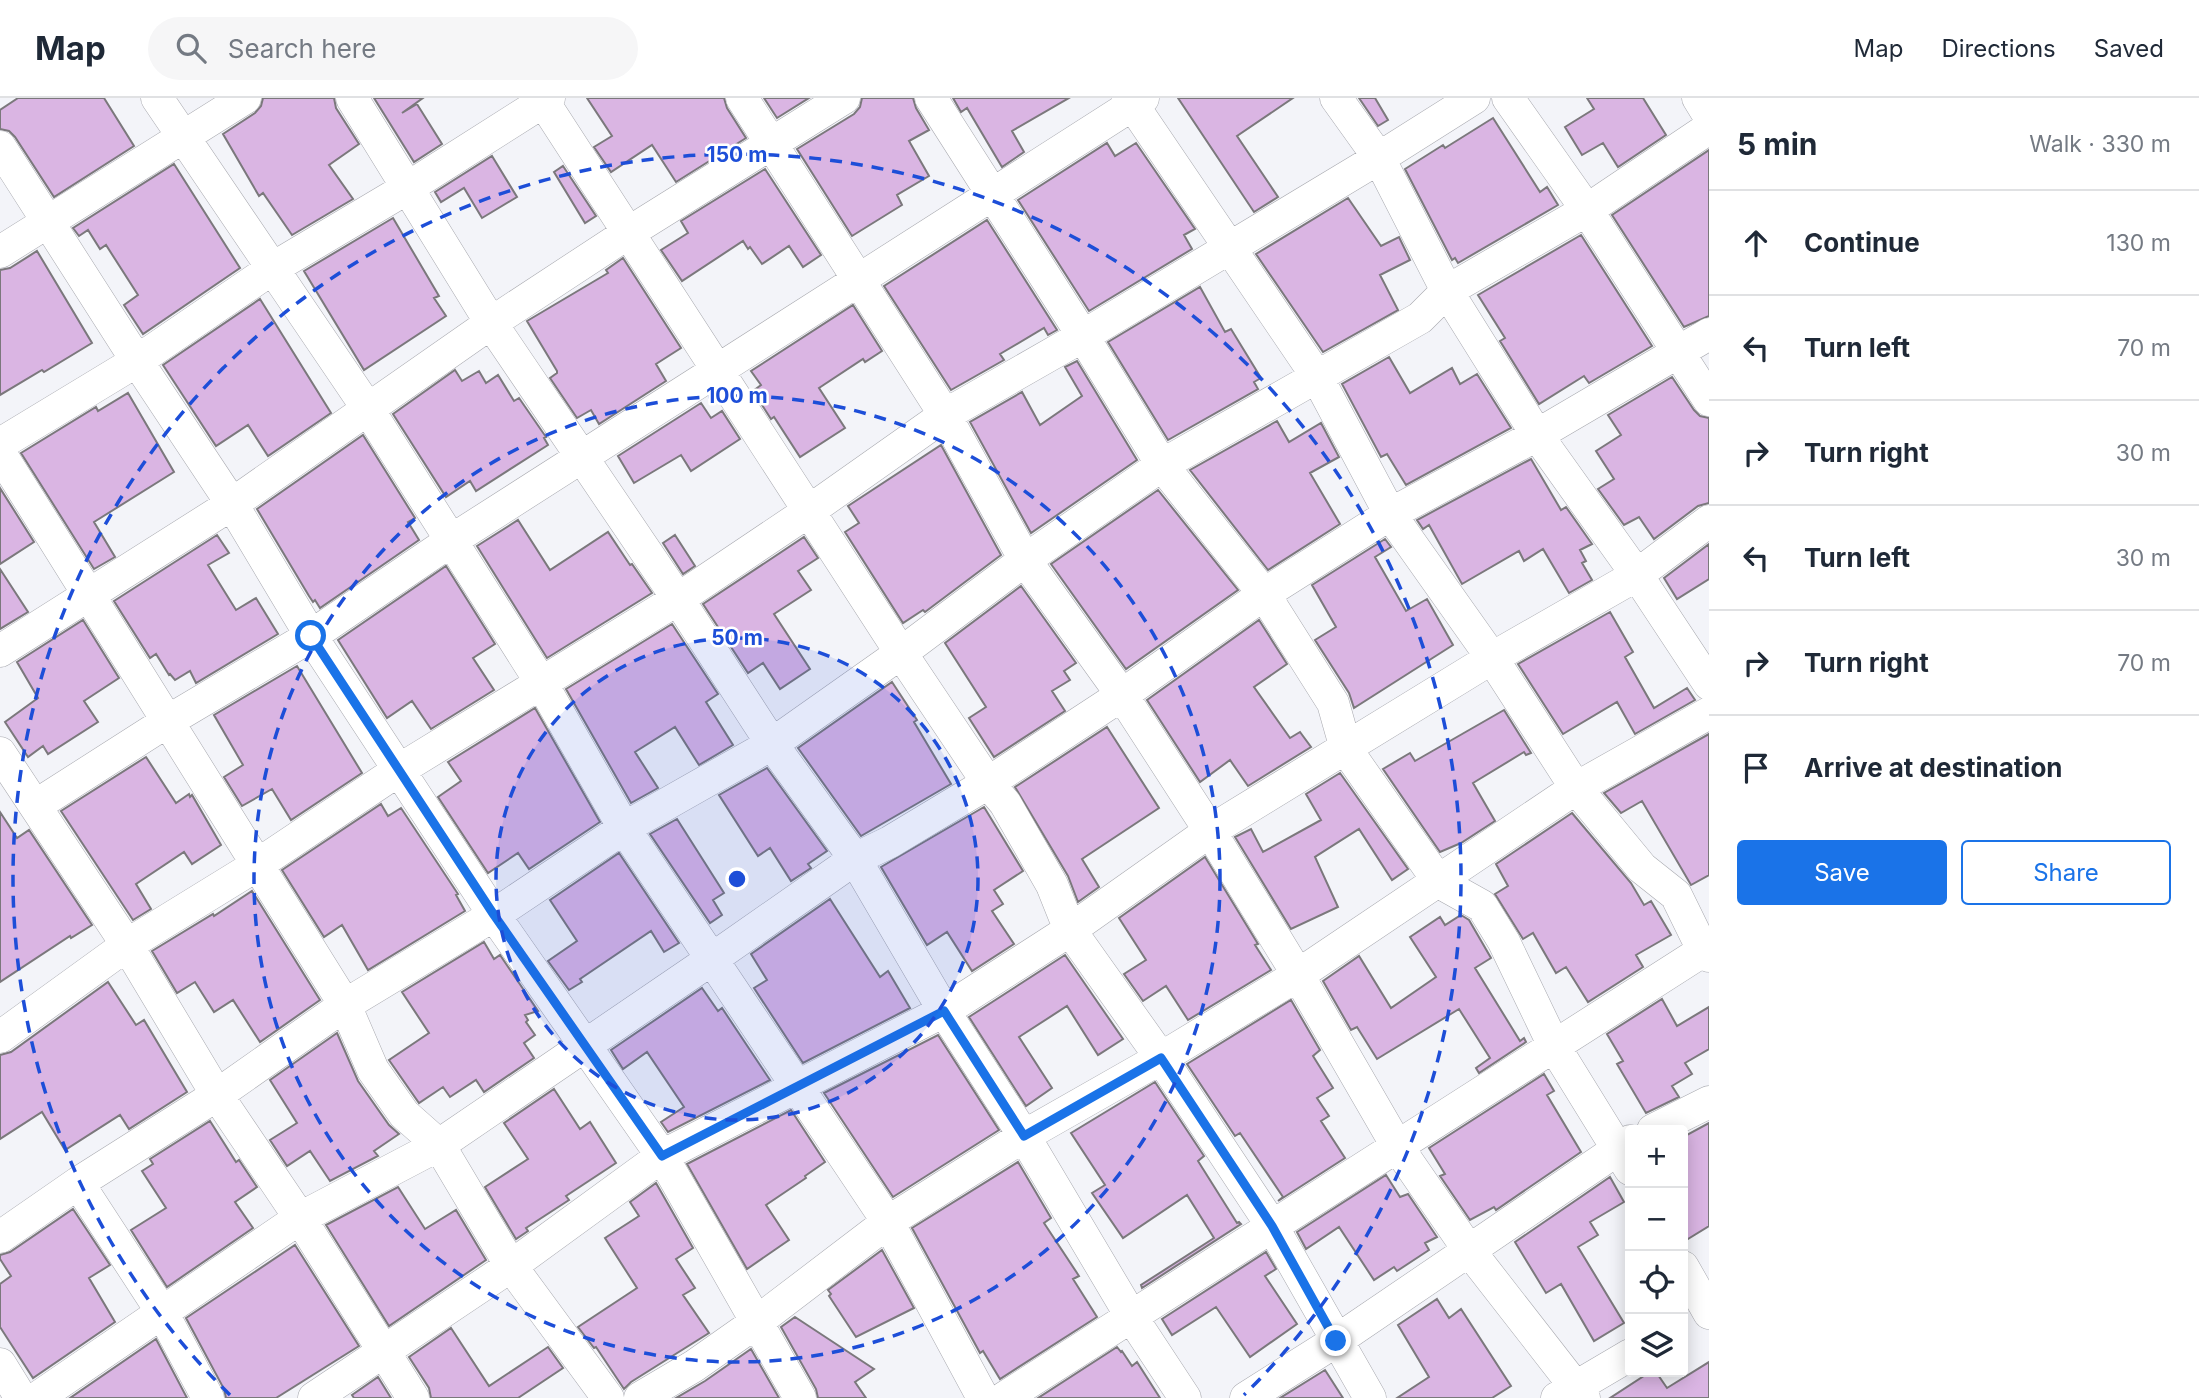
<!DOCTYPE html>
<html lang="en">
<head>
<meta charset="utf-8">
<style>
	body { margin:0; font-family:Inter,sans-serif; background:#f6f6f7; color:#1f2937 }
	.controls { position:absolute; right:21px; bottom:21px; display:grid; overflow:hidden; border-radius:7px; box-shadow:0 4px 18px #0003 }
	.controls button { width:63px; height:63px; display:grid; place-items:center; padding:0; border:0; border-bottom:2px solid #e0e1e3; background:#fff; color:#1f2937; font:35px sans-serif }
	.stop { position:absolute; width:21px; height:21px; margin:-16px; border:5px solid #1a73e8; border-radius:50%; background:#fff }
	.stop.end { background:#1a73e8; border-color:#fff; box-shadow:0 2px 7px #0008 }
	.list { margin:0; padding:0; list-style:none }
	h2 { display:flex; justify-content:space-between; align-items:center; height:91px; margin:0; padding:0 28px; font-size:30px }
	h2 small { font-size:23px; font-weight:400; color:#747a83 }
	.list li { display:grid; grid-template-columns:46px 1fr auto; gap:21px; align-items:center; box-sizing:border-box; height:105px; padding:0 28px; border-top:2px solid #e0e1e3 }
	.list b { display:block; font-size:26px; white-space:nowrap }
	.list em { font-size:23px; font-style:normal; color:#747a83 }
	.actions { display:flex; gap:14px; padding:21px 28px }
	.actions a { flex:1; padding:16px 0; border:2px solid #1a73e8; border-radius:7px; text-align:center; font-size:24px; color:#1a73e8 }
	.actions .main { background:#1a73e8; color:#fff }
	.icon { flex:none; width:38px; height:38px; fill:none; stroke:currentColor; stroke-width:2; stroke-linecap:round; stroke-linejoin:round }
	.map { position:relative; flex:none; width:1709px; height:1300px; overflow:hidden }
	header { display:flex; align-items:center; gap:42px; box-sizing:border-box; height:98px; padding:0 35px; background:#fff; border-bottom:2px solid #e0e1e3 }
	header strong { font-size:33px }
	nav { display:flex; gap:38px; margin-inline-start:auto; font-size:24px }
	.search { width:490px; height:63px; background:#f6f6f7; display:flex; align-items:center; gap:18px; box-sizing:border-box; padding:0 24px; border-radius:38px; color:#747a83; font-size:26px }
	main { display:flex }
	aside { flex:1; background:#fff }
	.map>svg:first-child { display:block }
</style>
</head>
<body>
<header>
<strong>Map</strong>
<div class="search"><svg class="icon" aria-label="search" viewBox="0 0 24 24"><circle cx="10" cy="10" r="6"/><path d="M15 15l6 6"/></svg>Search here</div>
<nav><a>Map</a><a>Directions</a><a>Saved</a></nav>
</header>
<main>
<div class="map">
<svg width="1709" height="1300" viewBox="0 0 1709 1300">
	<rect width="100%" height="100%" fill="#f3f4f9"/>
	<path fill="#dab5e3" stroke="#7b787c" stroke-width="2" d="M 18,0 L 104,0 L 134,48 L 54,99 L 15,39 L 9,33 L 0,31 L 0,12 Z
		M 263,0 L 334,0 L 336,10 L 359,46 L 329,67 L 353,101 L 292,137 L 263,95 L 259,98 L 223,36 L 255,15 L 261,8 Z
		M 374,0 L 423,0 L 402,15 L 417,6 L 442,46 L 414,64 Z
		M 587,0 L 724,0 L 727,10 L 746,40 L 676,84 L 652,47 L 611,74 L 594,49 L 612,38 Z
		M 764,0 L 809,0 L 777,20 Z
		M 862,0 L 913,0 L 916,10 L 929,32 L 909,43 L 929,78 L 897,97 L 902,107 L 852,138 L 797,51 L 854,16 L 860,9 Z
		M 953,0 L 1069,0 L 1012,33 L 1024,54 L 1002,69 L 967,10 L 961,14 Z
		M 1178,0 L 1293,0 L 1237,38 L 1278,99 L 1254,114 Z
		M 1359,0 L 1375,0 L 1388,22 L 1378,28 Z
		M 1587,0 L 1643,0 L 1666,37 L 1618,69 L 1603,45 L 1582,57 L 1565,29 L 1594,11 Z
		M 1493,20 L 1540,94 L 1547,89 L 1558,107 L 1458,165 L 1455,160 L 1452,162 L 1405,71 L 1443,47 L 1445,50 Z
		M 1107,45 L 1115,58 L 1136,45 L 1195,131 L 1184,137 L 1192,151 L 1089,213 L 1018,102 Z
		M 1709,52 L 1709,218 L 1684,229 L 1612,117 Z
		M 492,58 L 517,99 L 482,120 L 464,90 L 441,104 L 435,94 Z
		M 174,66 L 240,170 L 143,236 L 124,207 L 138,197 L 106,147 L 100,151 L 88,132 L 79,138 L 73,130 Z
		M 563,68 L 596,118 L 585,125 L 554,74 Z
		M 765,71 L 821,157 L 803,169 L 789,148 L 762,166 L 750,149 L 748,151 L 743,143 L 682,183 L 661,152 L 688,135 L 681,123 Z
		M 1348,100 L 1381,148 L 1399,139 L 1410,162 L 1380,177 L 1398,212 L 1323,254 L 1256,156 Z
		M 393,120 L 439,198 L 434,200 L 446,218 L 364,272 L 304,173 Z
		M 987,122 L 1057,232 L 1048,237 L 1044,230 L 1000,256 L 1004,262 L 951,292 L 884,188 Z
		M 1581,137 L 1652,248 L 1589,285 L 1584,278 L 1539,306 L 1500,243 L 1505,240 L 1478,197 Z
		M 37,153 L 92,245 L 44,274 L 42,272 L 0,297 L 0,172 L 10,170 Z
		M 623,160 L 681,250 L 656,266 L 666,283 L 599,326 L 591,312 L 577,320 L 550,280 L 557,275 L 557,273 L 527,223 L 608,175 L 606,172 Z
		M 1200,189 L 1225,234 L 1231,231 L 1261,280 L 1254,284 L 1258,291 L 1168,342 L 1108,244 Z
		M 260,201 L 331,315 L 268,358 L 248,327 L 216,348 L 163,267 Z
		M 853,207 L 882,253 L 865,264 L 863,261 L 819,290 L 845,330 L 800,359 L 774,319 L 771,321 L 753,293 L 761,287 L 751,273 Z
		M 1389,259 L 1410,295 L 1452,270 L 1460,286 L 1477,276 L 1511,330 L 1406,387 L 1387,356 L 1381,359 L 1342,286 Z
		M 1077,263 L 1137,362 L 1031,435 L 970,324 L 1022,294 L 1040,327 L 1082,298 L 1065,269 Z
		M 455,272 L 462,283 L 479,273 L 486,285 L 498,277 L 514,303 L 519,300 L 546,339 L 544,340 L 548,347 L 476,393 L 470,383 L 446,399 L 393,316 Z
		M 1672,279 L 1694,312 L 1700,318 L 1709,320 L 1709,405 L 1698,408 L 1654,441 L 1639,419 L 1624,427 L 1598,391 L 1614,381 L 1596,353 L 1621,337 L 1608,317 Z
		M 128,295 L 174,374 L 94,424 L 115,459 L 94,471 L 21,355 L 96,309 L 98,313 Z
		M 701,305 L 711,320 L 722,313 L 740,341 L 691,373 L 681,357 L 634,385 L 618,358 Z
		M 1277,323 L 1289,344 L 1321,325 L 1339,359 L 1310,375 L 1340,426 L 1268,472 L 1190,372 Z
		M 363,337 L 415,420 L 408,424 L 419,442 L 320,510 L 315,502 L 313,504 L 309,498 L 257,411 Z
		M 941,347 L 1001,457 L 925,514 L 923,512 L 903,525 L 845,434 L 859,425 L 848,408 Z
		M 1531,361 L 1561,412 L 1566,409 L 1592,446 L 1580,452 L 1586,463 L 1582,465 L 1592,482 L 1569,495 L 1543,451 L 1524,463 L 1519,453 L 1462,486 L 1429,427 L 1423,431 L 1417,422 Z
		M 0,390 L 34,444 L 0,466 Z
		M 1158,392 L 1238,492 L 1126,571 L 1051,466 Z
		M 518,422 L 550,472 L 608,434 L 630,467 L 632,466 L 652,495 L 547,560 L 477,448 Z
		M 217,437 L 229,455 L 208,467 L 236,512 L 256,500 L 278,536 L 196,585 L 190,573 L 175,582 L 170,576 L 169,577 L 156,556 L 150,560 L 114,503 Z
		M 675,437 L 695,468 L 683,476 L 663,445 Z
		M 804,439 L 818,460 L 798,473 L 811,492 L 774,516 L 810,571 L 780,591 L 763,565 L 748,575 L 703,506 Z
		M 1385,441 L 1391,449 L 1375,459 L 1406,513 L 1427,501 L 1453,547 L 1354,610 L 1349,595 L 1315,542 L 1336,529 L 1312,487 Z
		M 1709,446 L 1709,481 L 1677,501 L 1664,480 Z
		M 446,468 L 495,546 L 473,560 L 494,592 L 431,631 L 412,603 L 387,620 L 338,542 Z
		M 0,471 L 28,514 L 0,531 Z
		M 1021,488 L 1076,565 L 1064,573 L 1070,582 L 1052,593 L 1065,613 L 994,659 L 969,620 L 986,609 L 945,545 Z
		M 1610,514 L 1633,554 L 1625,559 L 1654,610 L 1687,590 L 1695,602 L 1635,636 L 1617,604 L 1563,636 L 1518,566 Z
		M 83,522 L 119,580 L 84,603 L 98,624 L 48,656 L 43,648 L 28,659 L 5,624 L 38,600 L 17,564 Z
		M 1259,522 L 1287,566 L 1254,589 L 1290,640 L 1300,634 L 1311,649 L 1248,688 L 1230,662 L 1200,684 L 1147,602 Z
		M 672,526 L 718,596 L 706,604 L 733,647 L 699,667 L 675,629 L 635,654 L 658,690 L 631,705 L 566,591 Z
		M 297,568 L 362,675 L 291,722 L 272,691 L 242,708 L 224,679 L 243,667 L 214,617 Z
		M 892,584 L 917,622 L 914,624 L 951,686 L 861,738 L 798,650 Z
		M 535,610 L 600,724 L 529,771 L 518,755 L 488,775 L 438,699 L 461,683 L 448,664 Z
		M 1504,612 L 1531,655 L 1526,657 L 1524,654 L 1473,685 L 1495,723 L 1461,745 L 1440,754 L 1383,671 L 1410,655 L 1415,663 Z
		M 1107,629 L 1159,710 L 1082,761 L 1099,789 L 1078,804 L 1068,778 L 1015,689 Z
		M 1709,636 L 1709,777 L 1691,787 L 1642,703 L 1621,715 L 1604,695 Z
		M 146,659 L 176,705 L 189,696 L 190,699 L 192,697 L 221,747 L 192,766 L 184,754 L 136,786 L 151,811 L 133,822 L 61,713 Z
		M 767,670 L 827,753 L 808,766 L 811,770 L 791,783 L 770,750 L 758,758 L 719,697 Z
		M 1340,675 L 1408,771 L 1392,782 L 1359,731 L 1315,759 L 1338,809 L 1291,831 L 1235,739 L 1251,731 L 1263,754 L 1321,722 L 1306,696 Z
		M 381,706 L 388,718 L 401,710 L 458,796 L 456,797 L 465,813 L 368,872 L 342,827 L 324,839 L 282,772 Z
		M 984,709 L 1023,773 L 994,792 L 1003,806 L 992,813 L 1014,846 L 972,873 L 947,834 L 927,847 L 881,769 Z
		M 0,714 L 17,740 L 29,732 L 92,827 L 71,840 L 70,838 L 0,884 Z
		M 1572,715 L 1631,785 L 1644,807 L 1651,803 L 1671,837 L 1636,857 L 1643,869 L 1588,904 L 1566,869 L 1556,875 L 1533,835 L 1523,841 L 1495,796 L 1508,788 L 1496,766 Z
		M 677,721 L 724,795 L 713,802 L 722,817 L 710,825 L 650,736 Z
		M 619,755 L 679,845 L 664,854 L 651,833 L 580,881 L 582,884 L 569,892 L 548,863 L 577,843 L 550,802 Z
		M 1205,759 L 1258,846 L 1255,847 L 1271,872 L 1188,922 L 1166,888 L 1143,903 L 1124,876 L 1146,862 L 1119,820 Z
		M 252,793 L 320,902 L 260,944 L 233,902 L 214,914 L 195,884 L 177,895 L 152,853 L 213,816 L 214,818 Z
		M 830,801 L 880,879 L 888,873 L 910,910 L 803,965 L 754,890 L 767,882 L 751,856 Z
		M 1461,817 L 1469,822 L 1491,860 L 1475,870 L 1520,943 L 1524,940 L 1526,944 L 1479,975 L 1476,970 L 1490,960 L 1459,911 L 1377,961 L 1357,929 L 1351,932 L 1323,883 L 1359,858 L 1391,910 L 1436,879 L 1410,839 L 1440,819 L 1445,827 Z
		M 484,844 L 494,861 L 500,857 L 538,913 L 525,917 L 528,922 L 526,924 L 535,937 L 524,945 L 534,960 L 484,994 L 476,982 L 450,999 L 443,989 L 419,1005 L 389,962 L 429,935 L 402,894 Z
		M 1065,857 L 1123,941 L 1098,957 L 1067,908 L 1019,939 L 1052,990 L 1026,1008 L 969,919 Z
		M 108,884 L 136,927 L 144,922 L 187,994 L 129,1031 L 120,1017 L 65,1052 L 42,1014 L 0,1041 L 0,957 L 11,954 Z
		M 702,890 L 718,913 L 722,910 L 770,982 L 668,1034 L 661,1024 L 684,1009 L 647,954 L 623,971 L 611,952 Z
		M 1662,901 L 1677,928 L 1709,909 L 1709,951 L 1685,965 L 1692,976 L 1672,988 L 1679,999 L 1646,1015 L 1617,966 L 1623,963 L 1607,936 Z
		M 1291,902 L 1320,952 L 1313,958 L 1333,990 L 1317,1000 L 1329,1018 L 1321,1023 L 1345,1060 L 1278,1103 L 1283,1099 L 1240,1035 L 1235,1038 L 1187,966 Z
		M 337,935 L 358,983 L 389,1027 L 399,1036 L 374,1053 L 378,1058 L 330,1083 L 310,1053 L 287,1068 L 270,1042 L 297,1025 L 270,982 Z
		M 938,937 L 999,1032 L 893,1099 L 824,995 Z
		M 1544,976 L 1554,993 L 1547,997 L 1581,1054 L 1496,1112 L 1494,1109 L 1470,1122 L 1440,1078 L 1445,1076 L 1429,1050 Z
		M 1155,984 L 1204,1058 L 1198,1063 L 1237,1125 L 1239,1124 L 1241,1126 L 1142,1190 L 1141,1187 L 1214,1140 L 1187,1097 L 1123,1140 L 1092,1095 L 1105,1087 L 1071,1035 Z
		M 554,991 L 580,1031 L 590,1024 L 616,1065 L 566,1098 L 569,1102 L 526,1130 L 528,1133 L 516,1141 L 485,1089 L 528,1061 L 504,1025 Z
		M 791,1012 L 825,1064 L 805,1078 L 806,1080 L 766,1107 L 789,1142 L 747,1171 L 687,1066 Z
		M 210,1023 L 236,1064 L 239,1062 L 257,1089 L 235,1104 L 253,1130 L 167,1189 L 131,1132 L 166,1110 L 142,1073 L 153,1066 L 150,1061 Z
		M 1709,1025 L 1709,1128 L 1683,1144 L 1683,1039 Z
		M 1018,1064 L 1051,1120 L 1044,1125 L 1079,1178 L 1073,1181 L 1097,1219 L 1000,1281 L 983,1253 L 980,1255 L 912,1130 Z
		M 1386,1077 L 1400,1099 L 1408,1096 L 1437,1139 L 1425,1145 L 1429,1152 L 1397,1173 L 1394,1169 L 1374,1182 L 1339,1129 L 1306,1151 L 1297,1134 Z
		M 1610,1079 L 1624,1104 L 1590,1124 L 1598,1137 L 1578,1149 L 1624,1225 L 1594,1243 L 1561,1186 L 1546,1195 L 1515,1144 Z
		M 656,1085 L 693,1150 L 676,1161 L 695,1190 L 683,1197 L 709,1235 L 631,1284 L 624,1291 L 596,1249 L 594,1250 L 578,1229 L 637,1190 L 605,1140 L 639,1118 L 630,1104 Z
		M 398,1089 L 425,1131 L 456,1112 L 486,1162 L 389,1228 L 326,1127 Z
		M 73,1111 L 110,1167 L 89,1180 L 115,1224 L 33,1280 L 0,1229 L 0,1186 L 11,1178 L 0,1161 L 0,1157 L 10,1154 Z
		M 295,1147 L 359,1248 L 276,1300 L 226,1300 L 224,1291 L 186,1220 Z
		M 882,1152 L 914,1210 L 856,1239 L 829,1198 L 831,1196 L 828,1192 Z
		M 1266,1154 L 1276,1171 L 1265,1178 L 1297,1226 L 1250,1259 L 1216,1209 L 1172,1237 L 1162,1221 Z
		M 1437,1201 L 1449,1220 L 1461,1211 L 1511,1288 L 1492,1300 L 1397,1300 L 1429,1279 L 1398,1227 Z
		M 795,1219 L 874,1271 L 855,1284 L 866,1300 L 818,1300 L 816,1291 L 781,1229 Z
		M 451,1230 L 489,1288 L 548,1249 L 563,1270 L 518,1300 L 431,1300 L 429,1290 L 409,1259 Z
		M 156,1241 L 187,1300 L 70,1300 Z
		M 1117,1249 L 1121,1254 L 1122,1253 L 1132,1268 L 1137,1264 L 1160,1300 L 1038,1300 Z
		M 751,1251 L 779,1300 L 676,1300 L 705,1283 Z
		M 1709,1264 L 1709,1300 L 1610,1300 L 1650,1274 L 1656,1274 L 1667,1290 Z
		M 1325,1272 L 1343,1300 L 1280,1300 Z
		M 378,1279 L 391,1300 L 354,1300 L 352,1297 Z"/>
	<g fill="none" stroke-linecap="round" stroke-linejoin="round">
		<g stroke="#a8a9af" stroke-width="33">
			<path id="street" d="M 157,0 L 368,311 L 542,586 L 624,730 L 888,1124 L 983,1300
				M 352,0 L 491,225 L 678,501 L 772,646 L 855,761 L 944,913 L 1024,1038 L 1131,1218 L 1185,1300
				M 541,0 L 901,555 L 988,685 L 1005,705 L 1052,787 L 1070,832 L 1161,960 L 1272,1128 L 1370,1300
				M 742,0 L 945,317 L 1025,462 L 1122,597 L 1210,733 L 1298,877 L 1397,1048 L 1468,1151 L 1584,1300
				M 931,0 L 1083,238 L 1162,367 L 1264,496 L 1333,605 L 1346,651 L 1439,784 L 1482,808 L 1504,844 L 1554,948 L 1630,1071
				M 1128,0 L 1316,277 L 1390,416 L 1492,560 L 1576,690 L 1642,770 L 1676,797 L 1703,852 L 1709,858
				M 1336,0 L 1379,60 L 1447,193 L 1537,337 L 1637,477 L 1709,586
				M 1508,0 L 1587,112 L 1709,302
				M 1698,0 L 1709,18
				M 0,49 L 137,263 L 232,406 L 311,538 L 494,817 L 662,1058 L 800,1300
				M 0,154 L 245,0
				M 0,346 L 137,263 L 273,170 L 409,89 L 549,0
				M 0,355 L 345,907 L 373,972 L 404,1016 L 439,1047 L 511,1168 L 608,1300
				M 0,553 L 232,406 L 491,225 L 628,135 L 844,0
				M 0,655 L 127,847 L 217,997 L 300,1120 L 413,1300
				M 35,708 L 168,623 L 311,538 L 452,442 L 1143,0
				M 0,939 L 127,847 L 257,767 L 399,672 L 678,501 L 809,413 L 945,317 L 1083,238 L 1379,60 L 1474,0
				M 1653,1032 L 1709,1004
				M 78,1085 L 162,1214 L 208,1300
				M 0,1139 L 78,1085 L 217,997 L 345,907 L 494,817 L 624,730 L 772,646 L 901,555 L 1025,462 L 1162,367 L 1420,220 L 1447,193 L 1587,112 L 1709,30
				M 1683,1169 L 1709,1215
				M 0,1266 L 21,1300
				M 37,1300 L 300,1120 L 439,1047 L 712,861 L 855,761 L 890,744 L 988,685 L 1122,597 L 1264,496 L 1390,416 L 1537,337 L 1709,236
				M 314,1300 L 511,1168 L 662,1058 L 944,913 L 1070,832 L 1210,733 L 1492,560 L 1637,477 L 1709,423
				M 640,1300 L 694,1268 L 758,1223 L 888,1124 L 1024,1038 L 1161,960 L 1298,877 L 1576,690 L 1709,615
				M 1004,1300 L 1709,849
				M 1246,1300 L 1336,1243 L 1630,1043
				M 1557,1300 L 1630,1257"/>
		</g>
		<use href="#street" stroke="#fff" stroke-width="32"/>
	</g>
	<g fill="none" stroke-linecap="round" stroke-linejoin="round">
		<path stroke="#1a73e8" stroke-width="9" d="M 311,538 L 494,817 L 662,1058 L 944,913 L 1024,1038 L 1161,960 L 1272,1128 L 1336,1243"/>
	</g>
	<circle cx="737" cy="781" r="241" fill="#1d4ed8" fill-opacity=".12"/>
	<g fill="none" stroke="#1d4ed8" stroke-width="3.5" stroke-dasharray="12 9">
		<circle cx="737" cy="781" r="241"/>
		<circle cx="737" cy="781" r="483"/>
		<path d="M230 1297A724 724 0 1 1 1244 1297"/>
	</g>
	<circle cx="737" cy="781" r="10" fill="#1d4ed8" stroke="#fff" stroke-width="3.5"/>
	<g font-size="21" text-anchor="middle" font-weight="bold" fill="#1d4ed8" stroke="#fff" stroke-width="5" stroke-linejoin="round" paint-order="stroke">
		<text x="737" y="64">150 m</text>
		<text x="737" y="305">100 m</text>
		<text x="737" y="547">50 m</text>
	</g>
</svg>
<div class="controls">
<button>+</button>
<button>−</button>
<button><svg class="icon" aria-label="locate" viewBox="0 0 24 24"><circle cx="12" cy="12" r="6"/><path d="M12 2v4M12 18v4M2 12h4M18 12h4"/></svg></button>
<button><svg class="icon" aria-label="layers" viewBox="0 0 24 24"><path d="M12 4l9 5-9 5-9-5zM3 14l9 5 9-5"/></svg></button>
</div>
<div class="stop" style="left:311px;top:538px"></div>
<div class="stop end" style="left:1336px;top:1243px"></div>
</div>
<aside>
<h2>5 min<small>Walk · 330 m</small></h2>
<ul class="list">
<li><svg class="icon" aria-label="ahead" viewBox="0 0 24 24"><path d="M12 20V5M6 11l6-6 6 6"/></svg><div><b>Continue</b></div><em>130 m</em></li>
<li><svg class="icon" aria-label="left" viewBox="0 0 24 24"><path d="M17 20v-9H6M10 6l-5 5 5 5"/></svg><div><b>Turn left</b></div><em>70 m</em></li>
<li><svg class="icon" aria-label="right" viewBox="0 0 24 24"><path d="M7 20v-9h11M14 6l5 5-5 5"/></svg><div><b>Turn right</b></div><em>30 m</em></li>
<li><svg class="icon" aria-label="left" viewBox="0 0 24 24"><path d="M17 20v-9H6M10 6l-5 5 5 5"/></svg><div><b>Turn left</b></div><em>30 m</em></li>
<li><svg class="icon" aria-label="right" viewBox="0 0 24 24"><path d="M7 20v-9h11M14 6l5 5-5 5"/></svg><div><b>Turn right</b></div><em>70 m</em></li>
<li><svg class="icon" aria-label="arrive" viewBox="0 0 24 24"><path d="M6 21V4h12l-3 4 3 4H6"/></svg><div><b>Arrive at destination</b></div></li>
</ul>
<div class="actions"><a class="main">Save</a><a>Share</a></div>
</aside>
</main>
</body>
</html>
